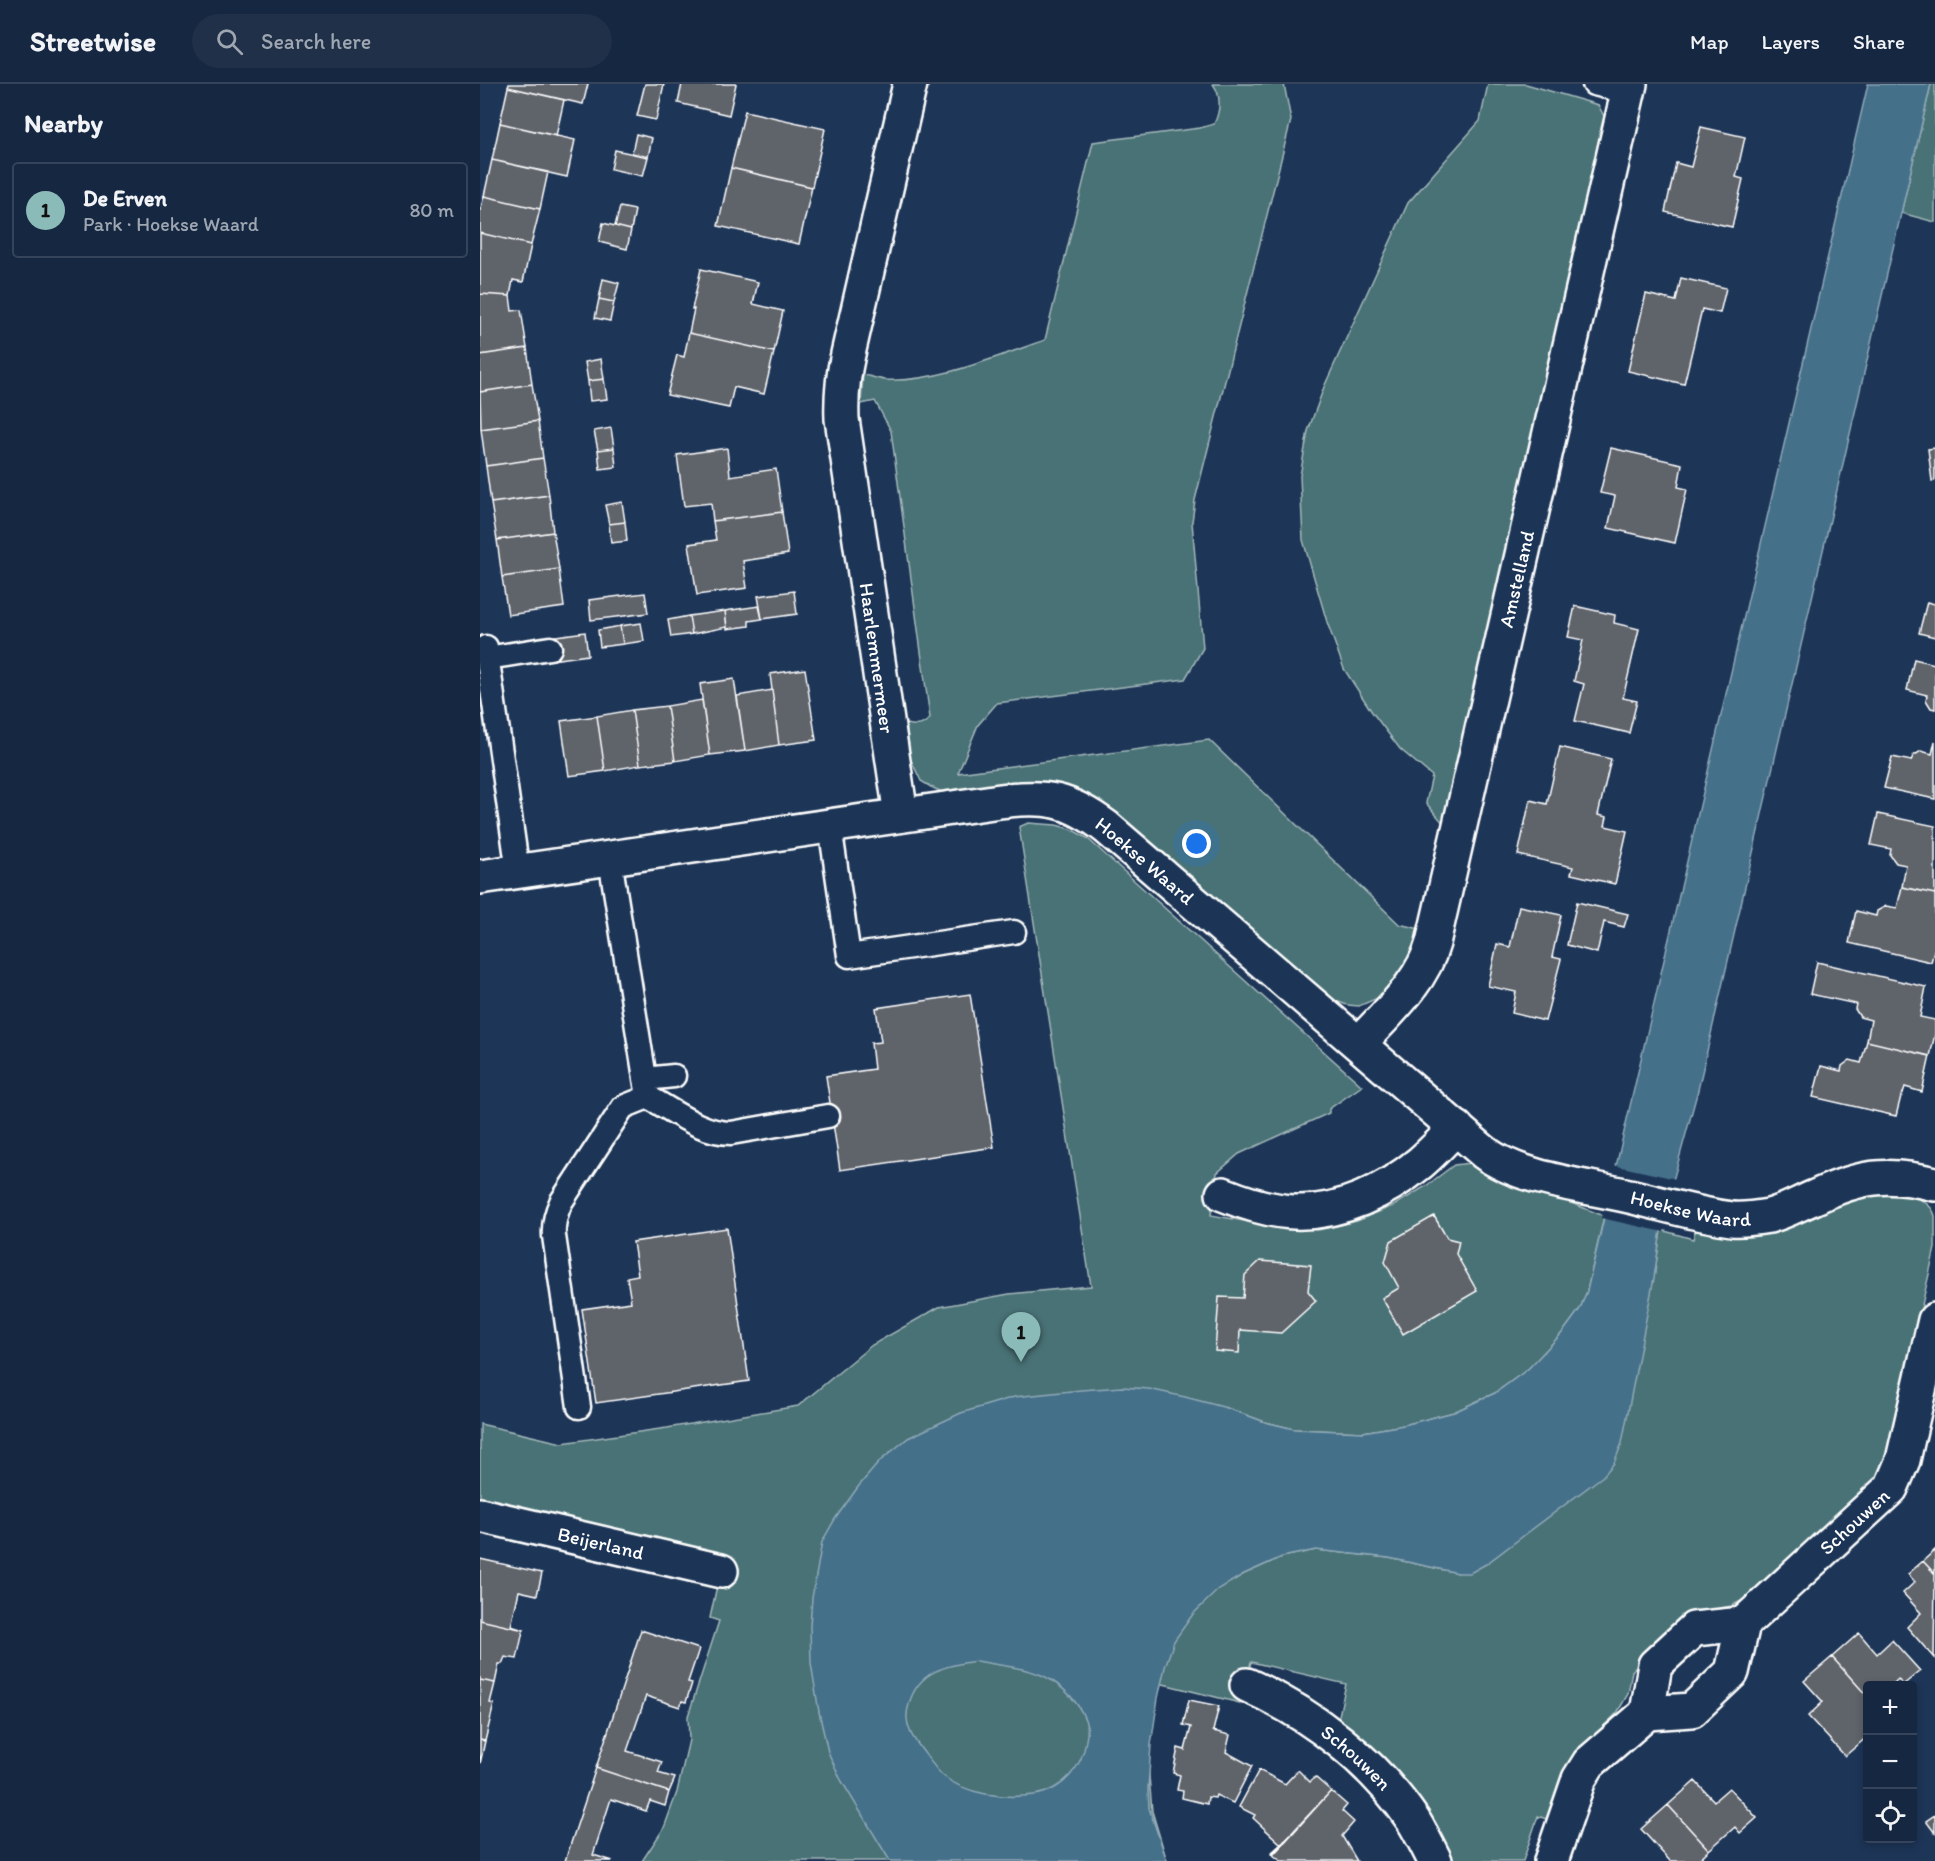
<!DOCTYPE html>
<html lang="en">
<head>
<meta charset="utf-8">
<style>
	body { margin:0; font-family:Itim,sans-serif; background:#1f3048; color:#f1f3f6 }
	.controls { position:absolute; right:18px; bottom:18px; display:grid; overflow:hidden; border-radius:6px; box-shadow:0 3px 9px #0003 }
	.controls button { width:54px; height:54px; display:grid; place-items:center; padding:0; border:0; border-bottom:2px solid #35445a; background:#162841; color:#f1f3f6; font:30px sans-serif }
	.you { position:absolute; left:717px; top:760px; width:21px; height:21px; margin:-15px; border:4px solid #fff; border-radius:50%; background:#1a73e8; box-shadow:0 0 0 9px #1a73e833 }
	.badge { display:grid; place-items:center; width:39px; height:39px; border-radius:50%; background:#8bbbb9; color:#111; font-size:20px; font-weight:700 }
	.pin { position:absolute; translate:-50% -50px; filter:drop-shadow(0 2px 3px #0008) }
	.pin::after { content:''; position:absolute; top:32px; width:21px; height:18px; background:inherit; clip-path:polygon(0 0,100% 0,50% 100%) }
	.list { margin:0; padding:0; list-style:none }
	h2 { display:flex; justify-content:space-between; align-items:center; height:78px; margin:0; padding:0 24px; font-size:26px }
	h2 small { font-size:20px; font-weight:400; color:#9ea6b1 }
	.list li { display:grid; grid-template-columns:39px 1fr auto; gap:18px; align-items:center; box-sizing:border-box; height:96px; margin:0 12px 12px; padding:0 12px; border:2px solid #35445a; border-radius:6px }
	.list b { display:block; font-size:22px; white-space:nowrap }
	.list p { margin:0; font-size:20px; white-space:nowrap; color:#9ea6b1 }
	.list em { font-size:20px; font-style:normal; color:#9ea6b1 }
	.icon { flex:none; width:33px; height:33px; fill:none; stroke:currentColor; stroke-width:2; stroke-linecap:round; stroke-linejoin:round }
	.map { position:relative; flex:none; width:1455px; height:1777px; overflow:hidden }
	header { display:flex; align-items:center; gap:36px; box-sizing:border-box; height:84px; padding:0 30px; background:#162841; border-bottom:2px solid #35445a }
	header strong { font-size:28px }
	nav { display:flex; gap:33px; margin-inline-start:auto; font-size:21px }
	.search { width:420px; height:54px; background:#1f3048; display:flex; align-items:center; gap:15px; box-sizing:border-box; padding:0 21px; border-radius:33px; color:#9ea6b1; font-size:22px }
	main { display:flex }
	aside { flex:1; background:#162841 }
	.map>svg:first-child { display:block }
</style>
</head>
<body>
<header>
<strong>Streetwise</strong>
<div class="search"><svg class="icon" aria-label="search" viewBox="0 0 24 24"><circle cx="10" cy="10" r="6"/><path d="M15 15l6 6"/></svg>Search here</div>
<nav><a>Map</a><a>Layers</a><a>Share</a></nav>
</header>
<main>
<aside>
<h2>Nearby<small></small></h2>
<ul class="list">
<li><span class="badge">1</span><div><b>De Erven</b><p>Park · Hoekse Waard</p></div><em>80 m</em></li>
</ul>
</aside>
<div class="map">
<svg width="1455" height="1777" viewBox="0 0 1455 1777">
	<rect width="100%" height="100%" fill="#1d3557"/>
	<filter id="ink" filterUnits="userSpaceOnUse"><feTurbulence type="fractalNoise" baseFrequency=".0167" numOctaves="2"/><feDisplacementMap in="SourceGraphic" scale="12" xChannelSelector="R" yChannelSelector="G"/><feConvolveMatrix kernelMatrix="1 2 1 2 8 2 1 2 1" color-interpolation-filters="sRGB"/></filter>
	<g filter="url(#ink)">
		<path fill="#487276" stroke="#a4b8ba" stroke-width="1.5" d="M 733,0 L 804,0 L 811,36 L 715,416 L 712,438 L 723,564 L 705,595 L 517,619 L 498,641 L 478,689 L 729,656 L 919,840 L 940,845 L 934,868 L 900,913 L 879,922 L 867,921 L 856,917 L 622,721 L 592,704 L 573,698 L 462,708 L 451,703 L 441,697 L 430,674 L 425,640 C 437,642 442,643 450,634 L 411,347 L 395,317 L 381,320 L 383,291 C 390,292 398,295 405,296 C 456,299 518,272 565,256 L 613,58 L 720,44 L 734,40 C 740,28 742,12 733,0 Z
			M 1008,0 L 1046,0 L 1118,21 L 1125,34 L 964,740 L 946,719 L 952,692 L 920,665 L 892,628 L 864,585 L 847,538 L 823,456 L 820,392 L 828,347 L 844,303 L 928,119 L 1000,37 Z
			M 1451,0 L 1455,0 L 1455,138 L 1421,129 Z
			M 548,739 L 576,741 L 591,745 L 607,754 L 882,1002 L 849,1025 L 849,1029 L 759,1070 L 737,1089 L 731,1131 L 786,1141 L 838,1146 L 877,1137 L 915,1121 L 946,1102 L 974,1081 L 990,1079 L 1124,1132 L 1107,1207 L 1100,1225 L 1083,1248 L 1048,1285 L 1015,1309 L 974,1328 L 924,1341 L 883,1348 L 814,1345 L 785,1338 L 747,1324 L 750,1498 L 764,1490 L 802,1473 L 836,1466 L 909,1474 L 978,1489 L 1174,1194 L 1181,1146 L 1213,1155 L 1216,1144 C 1239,1149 1260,1154 1283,1150 C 1317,1144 1345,1122 1377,1112 C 1397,1106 1448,1106 1455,1132 C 1455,1141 1455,1154 1455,1164 L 1406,1378 L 1399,1392 L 1391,1401 L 1263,1516 L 1251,1522 L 1215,1529 L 1152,1587 L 1148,1610 L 1137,1629 L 1093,1673 L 1069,1736 L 1058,1732 L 1043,1777 L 971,1777 L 858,1636 L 866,1600 L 771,1578 L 760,1619 L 679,1599 L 668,1680 L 672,1727 L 687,1777 L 162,1777 L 184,1744 L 197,1708 L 209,1656 L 208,1632 L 239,1537 L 230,1534 L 243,1474 L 0,1419 L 0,1340 L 82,1359 L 187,1344 L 318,1322 L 392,1261 L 459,1223 L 529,1210 L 611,1202 L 539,743 Z"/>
		<path fill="#446f89" stroke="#8fa9b8" stroke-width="1.5" fill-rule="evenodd" d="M 1388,0 L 1451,0 L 1218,1006 L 1191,1104 L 1181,1146 L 1174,1194 L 1142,1359 L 1134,1379 L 1123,1392 L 1006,1480 L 990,1489 L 978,1489 L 909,1474 L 836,1466 L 802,1473 L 764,1490 L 739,1505 L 713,1530 L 694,1557 L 685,1583 L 678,1614 L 671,1661 L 668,1705 L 669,1724 L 687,1777 L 410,1777 L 361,1696 L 348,1668 L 339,1628 L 331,1579 L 330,1542 L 332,1514 L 342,1458 L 355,1435 L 378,1403 L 400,1377 L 428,1354 L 481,1329 L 534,1313 L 601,1306 L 642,1303 L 669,1305 L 705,1313 L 747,1324 L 785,1338 L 814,1345 L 883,1348 L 924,1341 L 974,1328 L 1015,1309 L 1048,1285 L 1083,1248 L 1100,1225 L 1107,1207 ZM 497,1577 C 521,1582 550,1583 571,1596 C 588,1607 602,1623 607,1642 C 608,1647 607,1651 606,1656 C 603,1683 582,1707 554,1711 C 524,1715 486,1711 462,1691 C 455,1684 448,1674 442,1666 C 438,1660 432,1653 430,1647 C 426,1637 426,1630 429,1620 C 438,1587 466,1581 497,1577 Z"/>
		<path fill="#1d3557" d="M 1133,1081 L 1196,1095 L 1184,1148 L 1121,1134 Z"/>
		<path fill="#5f636a" stroke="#fff" stroke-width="1.5" d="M 29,0 L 108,0 L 103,20 L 28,3 Z
			M 165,0 L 184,0 L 176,36 L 157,32 Z
			M 202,0 L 256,0 L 249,31 L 198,19 Z
			M 28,3 L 84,16 L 76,52 L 20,39 Z
			M 265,27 L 345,45 L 332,103 L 251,84 Z
			M 20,39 L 95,56 L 87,93 L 12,76 Z
			M 1221,43 L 1265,53 L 1256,93 L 1263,95 L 1252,143 L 1185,128 L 1196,79 L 1211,83 Z
			M 156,50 L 172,54 L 168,73 L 152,69 Z
			M 135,66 L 168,73 L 163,92 L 131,85 Z
			M 12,76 L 68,88 L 60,125 L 4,112 Z
			M 251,84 L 332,103 L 319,160 L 238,142 Z
			M 4,112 L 60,125 L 51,161 L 0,149 L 0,127 Z
			M 140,123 L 155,126 L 151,146 L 135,142 Z
			M 123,139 L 151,146 L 147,165 L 119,158 Z
			M 0,149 L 51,161 L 43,198 L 33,196 L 30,212 L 0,210 Z
			M 221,185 L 278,198 L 273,220 L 303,227 L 294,268 L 209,249 L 214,225 L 212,225 Z
			M 1201,194 L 1246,204 L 1240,229 L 1222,225 L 1204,300 L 1148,287 L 1166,210 L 1196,217 Z
			M 123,195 L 139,199 L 134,218 L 119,215 Z
			M 0,210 L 30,212 L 32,227 L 41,226 L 47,264 L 0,271 Z
			M 119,215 L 134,218 L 130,237 L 115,234 Z
			M 209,249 L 294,268 L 284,310 L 254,303 L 249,324 L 187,311 L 197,271 L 204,273 Z
			M 47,264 L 52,300 L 0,308 L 0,271 Z
			M 121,275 L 124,295 L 108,297 L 105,278 Z
			M 124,295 L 127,315 L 110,317 L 108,297 Z
			M 52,300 L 58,337 L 1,345 L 0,308 Z
			M 58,337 L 63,374 L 6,382 L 1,345 Z
			M 131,344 L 134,364 L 118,366 L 114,347 Z
			M 134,364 L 136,383 L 120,385 L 118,366 Z
			M 247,364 L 250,392 L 296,385 L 302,428 L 233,437 L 231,419 L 204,422 L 197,371 Z
			M 1131,364 L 1202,380 L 1198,403 L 1207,405 L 1195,459 L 1128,444 L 1135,412 L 1120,409 Z
			M 1455,364 L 1455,396 L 1452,397 L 1448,365 Z
			M 63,374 L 69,411 L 11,419 L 6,382 Z
			M 69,411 L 73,448 L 17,456 L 11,419 Z
			M 142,418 L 145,438 L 129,440 L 125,421 Z
			M 302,428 L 308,470 L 263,477 L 267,504 L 217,511 L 209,460 L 236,456 L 233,437 Z
			M 145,438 L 147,457 L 131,459 L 129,440 Z
			M 73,448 L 79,485 L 22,493 L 17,456 Z
			M 79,485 L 84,523 L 28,531 L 22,493 Z
			M 314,507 L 317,530 L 282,535 L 278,512 Z
			M 165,509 L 168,529 L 111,536 L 109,516 Z
			M 1447,518 L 1455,520 L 1455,553 L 1439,549 Z
			M 279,522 L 282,535 L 269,537 L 269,542 L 247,545 L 245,527 Z
			M 1095,522 L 1135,531 L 1134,539 L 1159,545 L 1143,614 L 1157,617 L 1149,649 L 1095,637 L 1104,600 L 1094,597 L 1103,556 L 1088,553 Z
			M 245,527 L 247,543 L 212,550 L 209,532 Z
			M 209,532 L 212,550 L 191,553 L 188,536 Z
			M 161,539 L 164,557 L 143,560 L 140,542 Z
			M 140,542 L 143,560 L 120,563 L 118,546 Z
			M 105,548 L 108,571 L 72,576 L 69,553 Z
			M 1434,575 L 1455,580 L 1455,625 L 1451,624 L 1446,616 L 1447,611 L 1427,606 Z
			M 325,585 L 336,656 L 299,661 L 290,590 Z
			M 254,595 L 265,667 L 230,671 L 220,600 Z
			M 292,606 L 299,661 L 265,667 L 257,612 Z
			M 222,616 L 230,671 L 195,677 L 187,622 Z
			M 187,622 L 195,677 L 160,681 L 152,626 Z
			M 152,626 L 160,681 L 125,687 L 117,632 Z
			M 117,632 L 125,687 L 89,692 L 81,637 Z
			M 1455,657 L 1455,715 L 1404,704 L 1412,673 L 1431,677 L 1433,672 L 1441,667 L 1452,670 Z
			M 1080,663 L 1131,675 L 1118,731 L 1127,733 L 1125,742 L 1147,747 L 1135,800 L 1091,790 L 1093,783 L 1038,771 L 1050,716 L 1067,720 Z
			M 1398,730 L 1455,742 L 1455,810 L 1422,803 L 1426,781 L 1416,779 L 1410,771 L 1411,765 L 1391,761 Z
			M 1422,803 L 1455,810 L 1455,863 L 1451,878 L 1369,859 L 1376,827 L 1396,832 L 1397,827 L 1406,822 L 1417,824 Z
			M 1097,818 L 1148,830 L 1144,843 L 1124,838 L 1117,869 L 1087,861 Z
			M 1039,822 L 1081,831 L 1072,873 L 1081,875 L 1065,937 L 1032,929 L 1036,908 L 1008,902 L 1017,860 L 1030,863 Z
			M 1337,878 L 1446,903 L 1440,933 L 1455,936 L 1455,950 L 1450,972 L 1387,957 L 1391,936 L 1380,933 L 1375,925 L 1376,920 L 1330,910 Z
			M 490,910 L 514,1063 L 360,1086 L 346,992 L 394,985 L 391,959 L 401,958 L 396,924 Z
			M 1387,957 L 1450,972 L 1442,1008 L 1425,1003 L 1422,1012 L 1421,1012 L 1416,1032 L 1333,1013 L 1341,982 L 1361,987 L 1362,982 L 1370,976 L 1381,979 Z
			M 954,1132 L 967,1154 L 979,1157 L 976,1170 L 997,1207 L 923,1250 L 902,1214 L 919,1204 L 905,1178 L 911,1157 Z
			M 247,1144 L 269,1297 L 116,1319 L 102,1225 L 151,1218 L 147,1193 L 158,1191 L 153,1158 Z
			M 780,1177 L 831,1181 L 828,1207 L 836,1217 L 801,1249 L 760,1246 L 759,1269 L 735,1267 L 739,1213 L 763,1214 L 765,1191 Z
			M 1455,1466 L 1455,1490 L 1443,1477 Z
			M 0,1475 L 62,1489 L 57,1511 L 39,1507 L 31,1542 L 44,1546 L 0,1536 Z
			M 1443,1477 L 1455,1490 L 1454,1574 L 1427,1543 L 1441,1529 L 1423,1509 L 1435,1498 L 1428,1490 Z
			M 0,1536 L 44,1546 L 43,1547 L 37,1575 L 25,1573 L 22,1580 L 19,1580 L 15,1599 L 0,1596 Z
			M 161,1546 L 219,1565 L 208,1598 L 212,1599 L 206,1618 L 202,1617 L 200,1623 L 166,1612 L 147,1667 L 182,1678 L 178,1689 L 195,1694 L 189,1708 L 116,1684 Z
			M 1379,1549 L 1397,1570 L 1412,1556 L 1440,1587 L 1423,1601 L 1418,1595 L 1411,1602 L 1388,1602 L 1388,1613 L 1352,1573 Z
			M 1352,1573 L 1388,1613 L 1388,1652 L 1365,1672 L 1328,1632 L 1343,1618 L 1324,1597 Z
			M 0,1596 L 15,1599 L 10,1619 L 14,1620 L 5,1657 L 0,1656 Z
			M 709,1616 L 739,1622 L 733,1647 L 750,1651 L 746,1668 L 772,1682 L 753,1719 L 736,1711 L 735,1714 L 728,1713 L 727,1720 L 702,1714 L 703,1707 L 697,1706 L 700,1691 L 693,1689 L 698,1664 L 705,1666 L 711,1643 L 703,1641 Z
			M 0,1656 L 5,1657 L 0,1680 Z
			M 116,1684 L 189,1708 L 185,1722 L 170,1717 L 166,1727 L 131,1715 L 113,1771 L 133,1777 L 85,1777 Z
			M 779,1686 L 805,1700 L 818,1686 L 830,1698 L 835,1693 L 851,1707 L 792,1770 L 791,1769 L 801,1760 L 773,1734 L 775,1731 L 759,1723 Z
			M 1215,1697 L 1234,1717 L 1249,1704 L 1277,1734 L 1260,1749 L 1255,1743 L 1229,1766 L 1188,1721 Z
			M 851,1707 L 867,1721 L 862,1727 L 874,1738 L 862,1752 L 877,1777 L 801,1777 L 793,1771 Z
			M 1188,1721 L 1229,1766 L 1217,1777 L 1190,1777 L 1161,1745 Z
			M 1455,1731 L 1455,1749 L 1446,1737 Z"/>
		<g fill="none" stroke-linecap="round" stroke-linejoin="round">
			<g stroke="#fff" stroke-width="27">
				<path id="service" d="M 1114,0 L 1147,8
					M 6,563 L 38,788
					M 7,574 L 70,564
					M 350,742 L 369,872 L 534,848
					M 165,995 L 194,992
					M 168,1013 C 194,1027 221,1049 251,1049 L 348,1032
					M 99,1323 L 74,1152 C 73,1140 76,1129 81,1118 L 143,1023 L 168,1013 L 130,775"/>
			</g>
			<g stroke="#fff" stroke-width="38">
				<g id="minor">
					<path d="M 421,731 L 362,335 C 361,312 363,292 368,270 L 430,0"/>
					<path id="s1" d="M 0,793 L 520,717 C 566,711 589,715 626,743 L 1005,1069 C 1040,1095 1106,1102 1149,1112 C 1183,1120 1218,1131 1252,1135 C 1264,1136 1277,1134 1289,1132 C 1305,1128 1320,1119 1335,1113 C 1380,1092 1407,1088 1455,1100"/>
					<path id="s2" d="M 879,960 C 907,929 942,899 953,859 L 1150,0"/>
					<path d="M 743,1110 C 765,1119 790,1127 814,1128 C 860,1130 906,1107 940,1079 C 953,1068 964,1055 977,1044"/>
					<path id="s3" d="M 0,1431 L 241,1487"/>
					<path id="s4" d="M 767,1601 C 832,1630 893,1677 933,1736 C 941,1749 948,1763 955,1777"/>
					<path d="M 1167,1629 L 1175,1581 L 1214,1545 L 1263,1540"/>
					<path id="s5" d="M 1071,1777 L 1099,1695 L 1109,1679 L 1167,1629 L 1212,1626 L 1252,1588 L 1263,1540 L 1411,1404 L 1423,1376 L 1455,1236"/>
				</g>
			</g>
			<use href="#service" stroke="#1d3557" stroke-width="22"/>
			<use href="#minor" stroke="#1d3557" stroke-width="33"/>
		</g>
	</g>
	<g text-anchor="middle" stroke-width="4.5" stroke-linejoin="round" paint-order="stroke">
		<g font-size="20" fill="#fff" stroke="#1d3557">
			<text dy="7" stroke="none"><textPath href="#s2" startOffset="500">Amstelland</textPath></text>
			<text transform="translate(397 574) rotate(82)" y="7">Haarlemmermeer</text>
			<text dy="7" stroke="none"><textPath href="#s1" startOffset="690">Hoekse Waard</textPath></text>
			<text dy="7" stroke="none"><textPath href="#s1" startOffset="1353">Hoekse Waard</textPath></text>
			<text dy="7" stroke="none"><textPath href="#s5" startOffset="483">Schouwen</textPath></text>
			<text dy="7" stroke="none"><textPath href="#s3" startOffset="124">Beijerland</textPath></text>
			<text dy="7" stroke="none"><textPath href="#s4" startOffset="132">Schouwen</textPath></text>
		</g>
	</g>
</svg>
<div class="controls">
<button>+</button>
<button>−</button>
<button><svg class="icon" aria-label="locate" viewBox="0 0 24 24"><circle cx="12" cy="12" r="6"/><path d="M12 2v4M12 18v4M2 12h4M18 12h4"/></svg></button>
</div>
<div class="you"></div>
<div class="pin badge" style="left:541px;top:1278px">1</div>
</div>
</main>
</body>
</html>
